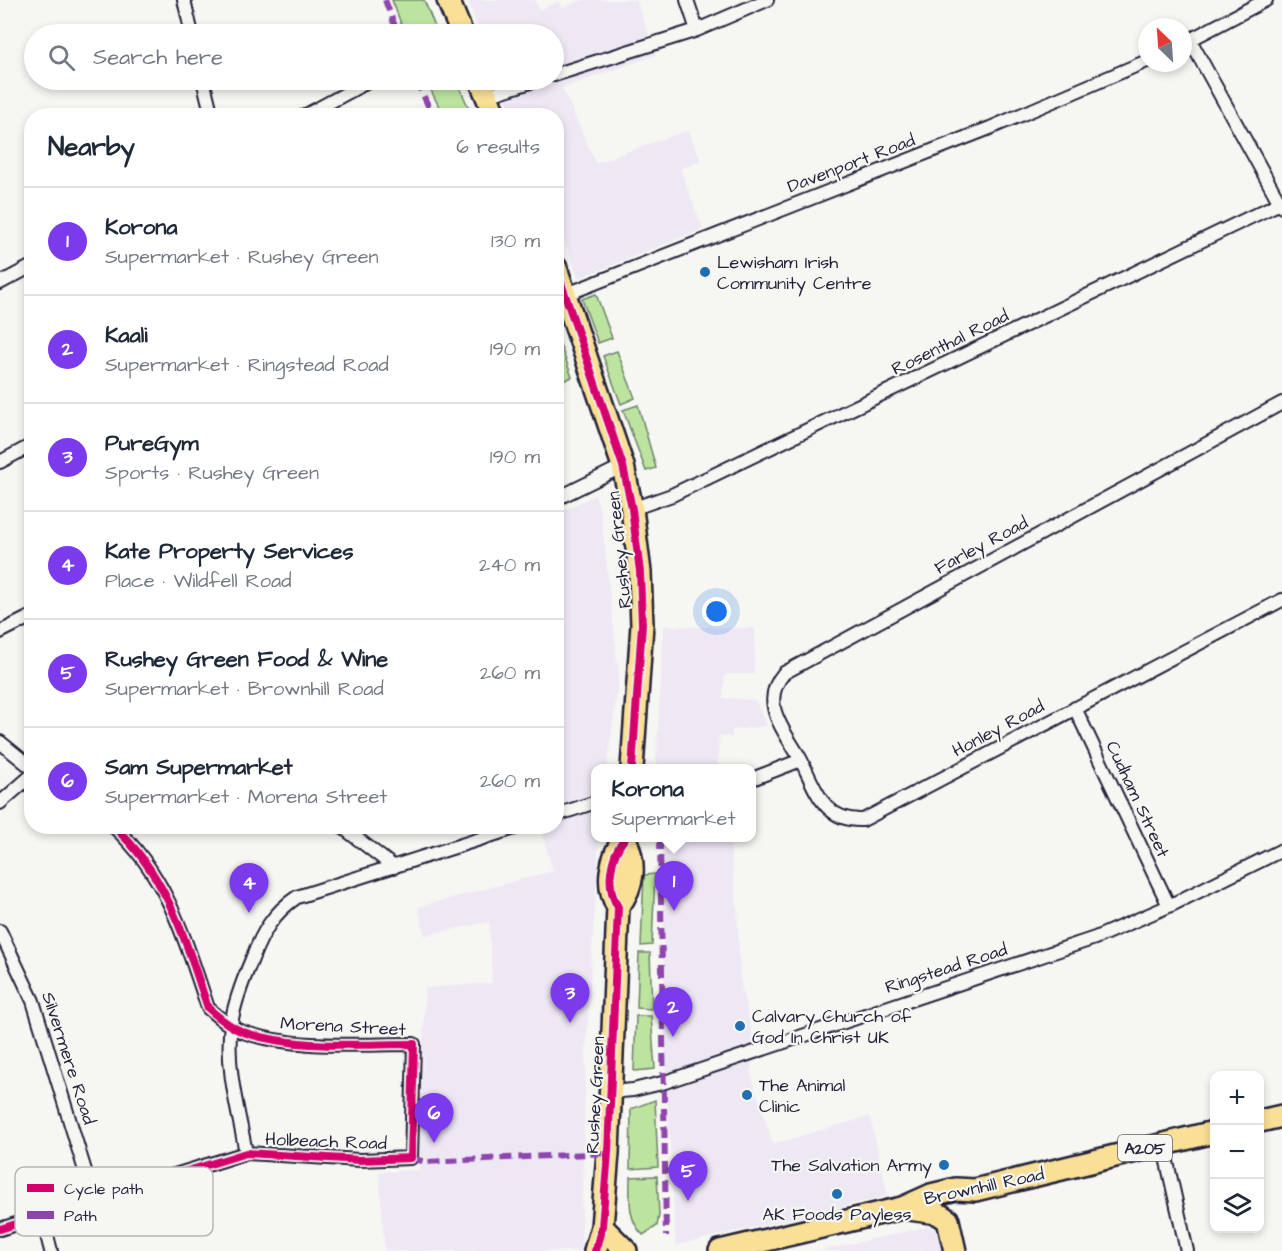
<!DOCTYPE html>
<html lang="en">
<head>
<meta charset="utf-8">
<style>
	body { margin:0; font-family:"Architects Daughter",sans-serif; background:#f2f2f3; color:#1f2937 }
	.controls { position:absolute; right:18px; bottom:18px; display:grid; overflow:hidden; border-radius:12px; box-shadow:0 3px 9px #0003 }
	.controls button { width:54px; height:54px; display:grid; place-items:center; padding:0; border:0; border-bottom:2px solid #e0e1e3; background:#fff; color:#1f2937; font:30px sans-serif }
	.compass { position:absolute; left:1138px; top:18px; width:54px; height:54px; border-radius:50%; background:#fff; box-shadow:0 3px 9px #0003; rotate:335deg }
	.you { position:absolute; left:717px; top:612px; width:21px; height:21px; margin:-15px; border:4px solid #fff; border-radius:50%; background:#1a73e8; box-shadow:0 0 0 9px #1a73e833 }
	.badge { display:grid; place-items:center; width:39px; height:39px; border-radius:50%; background:#7c3aed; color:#fff; font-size:20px; font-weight:700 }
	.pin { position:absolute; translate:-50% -50px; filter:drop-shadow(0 2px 3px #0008) }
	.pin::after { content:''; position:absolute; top:32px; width:21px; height:18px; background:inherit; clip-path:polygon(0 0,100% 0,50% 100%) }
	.popup { position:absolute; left:591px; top:764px; width:165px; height:78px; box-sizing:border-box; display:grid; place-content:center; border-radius:12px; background:#fff; filter:drop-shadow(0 2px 4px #0005); font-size:20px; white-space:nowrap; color:#747a83 }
	.popup b { font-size:22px; color:#1f2937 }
	.popup::after { content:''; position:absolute; left:50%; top:100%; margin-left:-12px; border:12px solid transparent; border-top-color:#fff }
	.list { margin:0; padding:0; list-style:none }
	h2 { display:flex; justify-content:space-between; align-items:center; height:78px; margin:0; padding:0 24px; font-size:26px }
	h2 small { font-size:20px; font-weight:400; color:#747a83 }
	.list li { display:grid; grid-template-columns:39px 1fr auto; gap:18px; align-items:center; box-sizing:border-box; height:108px; padding:0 24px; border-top:2px solid #e0e1e3 }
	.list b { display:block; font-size:22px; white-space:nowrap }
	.list p { margin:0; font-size:20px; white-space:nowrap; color:#747a83 }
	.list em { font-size:20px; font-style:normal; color:#747a83 }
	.icon { flex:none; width:33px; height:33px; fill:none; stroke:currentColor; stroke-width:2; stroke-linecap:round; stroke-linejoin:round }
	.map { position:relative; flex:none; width:1282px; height:1251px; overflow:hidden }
	.search { position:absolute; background:#fff; box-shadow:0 3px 9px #0003; left:24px; top:24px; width:540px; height:66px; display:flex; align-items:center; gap:15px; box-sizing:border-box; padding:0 21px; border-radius:33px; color:#747a83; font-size:22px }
	.panel { position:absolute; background:#fff; box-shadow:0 3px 9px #0003; left:24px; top:108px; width:540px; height:726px; border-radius:24px }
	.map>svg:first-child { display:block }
</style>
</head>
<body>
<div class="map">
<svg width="1282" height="1251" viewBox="0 0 1282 1251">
	<rect width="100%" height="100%" fill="#f6f6f2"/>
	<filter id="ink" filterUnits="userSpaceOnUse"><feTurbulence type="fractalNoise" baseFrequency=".0167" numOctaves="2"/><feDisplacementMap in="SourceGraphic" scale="12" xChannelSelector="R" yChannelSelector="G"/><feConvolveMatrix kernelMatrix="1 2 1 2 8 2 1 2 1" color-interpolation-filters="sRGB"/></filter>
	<g filter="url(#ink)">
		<path fill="#eee8f4" d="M 467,0 L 535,0 L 539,10 L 560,1 L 562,8 L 583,0 L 636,0 L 656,55 L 562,88 L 596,163 L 688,130 L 701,161 L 680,169 L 703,229 L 579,278 L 557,223 L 556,116 L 513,115 L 499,80 L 554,80 L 554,34 L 481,34 Z
			M 595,495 L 601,513 L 619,676 L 607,768 L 596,768 L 596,838 L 599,838 L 586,1050 L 581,1251 L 385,1251 L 379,1172 L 419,1170 L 425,988 L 492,983 L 489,922 L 425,935 L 418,907 L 553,871 L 540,827 L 556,826 L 557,514 Z
			M 664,626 L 755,628 L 754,674 L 725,674 L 723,698 L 755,700 L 768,726 L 732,730 L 732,737 L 719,736 L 718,768 L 662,768 L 656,761 Z
			M 663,838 L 729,838 L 737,905 L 740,979 L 753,1039 L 751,1075 L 773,1144 L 870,1116 L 888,1196 L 676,1245 L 665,1061 Z
			M 931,1226 L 939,1236 L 943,1251 L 818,1251 Z"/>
		<path fill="#bce49f" stroke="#6f836d" stroke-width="1.5" d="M 392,0 L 424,0 L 438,34 L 405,34 Z
			M 426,80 L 456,80 L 472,115 L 443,115 Z
			M 596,294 L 612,338 L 598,343 L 582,299 Z
			M 556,333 L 572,377 L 561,382 L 557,373 Z
			M 617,351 L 635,398 L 621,404 L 603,356 Z
			M 638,405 L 656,468 L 646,471 L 623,410 Z
			M 655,874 L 652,945 L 641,946 L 644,875 Z
			M 639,953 L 650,953 L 652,1009 L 637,1008 Z
			M 636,1016 L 651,1016 L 655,1069 L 634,1071 Z
			M 655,1100 L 658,1167 L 630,1169 L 631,1109 Z
			M 657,1176 L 659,1215 L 657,1226 L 643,1235 C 627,1219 630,1199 630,1177 Z"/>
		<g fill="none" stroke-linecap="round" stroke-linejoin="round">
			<g stroke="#22223b" stroke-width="16">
				<path id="minor" d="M 184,0 L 192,34
					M 687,0 L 697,30
					M 1190,40 L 1282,207
					M 1184,43 L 1266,0
					M 554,75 L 697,30 L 767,0
					M 203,80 L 212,116
					M 487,96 L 537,80
					M 304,116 L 371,80
					M 0,283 L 32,266
					M 567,294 L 990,128 L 1147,61
					M 0,462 L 32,445
					M 556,499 L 623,466
					M 632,509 L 672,495 L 1280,203
					M 0,632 L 32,616
					M 1075,708 L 1169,906
					M 0,742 L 32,768
					M 801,760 C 785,731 758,703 784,673 L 1282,403
					M 752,779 L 801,760 C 816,790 824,822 863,820 L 1282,600
					M 0,803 L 32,775
					M 556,815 L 596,802
					M 341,826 L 394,867
					M 0,931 L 33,1001 L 94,1200
					M 610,1092 L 633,1090 L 662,1083 L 1095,938 L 1169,906 L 1282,850
					M 1163,1144 L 1187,1251
					M 246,1153 C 239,1113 225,1067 231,1025 C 234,1003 243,980 252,959 C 262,933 273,913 297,897 L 521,826
					M 42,1216 L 51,1251
					M 0,1229 L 246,1153 L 360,1160 L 411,1158 L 414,1044 C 359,1044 296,1050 243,1032 C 230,1027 218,1017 208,1008 C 186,942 167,874 113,826"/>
			</g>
			<g stroke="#22223b" stroke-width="26">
				<path id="trunk" d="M 448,0 L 462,34
					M 480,80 L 495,116
					M 556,268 L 623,466 L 632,509 L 640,572 L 642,625 L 632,768
					M 618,907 C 635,884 636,864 625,838
					M 1260,1121 L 1282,1116
					M 902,1208 L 937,1213 L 948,1220 L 955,1251
					M 602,1227 L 626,1251
					M 595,1251 L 602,1227 L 608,1153 L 618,907 C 605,887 610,856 625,838
					M 720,1251 L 902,1208 L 931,1195 L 956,1189 L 975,1190 L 1214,1132"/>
			</g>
			<use href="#minor" stroke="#f6f6f2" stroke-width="12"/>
			<use href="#trunk" stroke="#fadf96" stroke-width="21"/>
			<path stroke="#8e44ad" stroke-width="6" stroke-dasharray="12 6" stroke-linecap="butt" d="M 385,0 L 398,34
				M 416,80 L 433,116
				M 660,838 L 666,1236
				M 411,1158 L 426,1162 L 608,1153"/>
			<g stroke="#f6f6f2" stroke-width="11">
				<path id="cycleway" d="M 556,268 L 623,466 L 632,509 L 640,572 L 642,625 L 632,768
					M 0,1229 L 246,1153 L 360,1160 L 411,1158 L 414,1044 C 359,1044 296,1050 243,1032 C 230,1027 218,1017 208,1008 C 186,942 167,874 113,826
					M 595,1251 L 602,1227 L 608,1153 L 618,907 C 605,887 610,856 625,838"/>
			</g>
			<use href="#cycleway" stroke="#d6006c" stroke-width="8"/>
		</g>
	</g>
	<g fill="#1f6fb2" stroke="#f6f6f2" stroke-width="2">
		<circle cx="705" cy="272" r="6"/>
		<circle cx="740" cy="1026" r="6"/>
		<circle cx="747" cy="1095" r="6"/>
		<circle cx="944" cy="1165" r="6"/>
		<circle cx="837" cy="1194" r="6"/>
	</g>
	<g text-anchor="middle" stroke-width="4.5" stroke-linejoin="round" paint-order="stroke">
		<rect fill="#f6f6f2" stroke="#626272" stroke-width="1.5" x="1118" y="1135" width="54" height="26" rx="4.5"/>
		<g font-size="16" font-weight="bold" fill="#22223b">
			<text x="1145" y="1154">A205</text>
		</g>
		<g font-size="18" fill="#22223b" stroke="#f6f6f2">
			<text transform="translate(851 163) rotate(-21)" y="6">Davenport Road</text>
			<text transform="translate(950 342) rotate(-26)" y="6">Rosenthal Road</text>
			<text transform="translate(981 545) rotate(-28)" y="6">Farley Road</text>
			<text transform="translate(619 550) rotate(-96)" y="6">Rushey Green</text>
			<text transform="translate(998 728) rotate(-28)" y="6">Honley Road</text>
			<text transform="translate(1138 799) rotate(65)" y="6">Cudham Street</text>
			<text transform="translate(946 968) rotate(-18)" y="6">Ringstead Road</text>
			<text transform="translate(343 1026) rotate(3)" y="6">Morena Street</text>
			<text transform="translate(69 1058) rotate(72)" y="6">Silvermere Road</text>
			<text transform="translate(595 1095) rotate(-87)" y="6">Rushey Green</text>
			<text transform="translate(326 1141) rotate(2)" y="6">Holbeach Road</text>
			<text transform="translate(984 1186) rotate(-12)" y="6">Brownhill Road</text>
		</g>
		<g font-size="18" fill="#22223b" stroke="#f6f6f2" text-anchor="start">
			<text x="717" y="268">Lewisham Irish<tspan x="717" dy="21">Community Centre</tspan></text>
			<text x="752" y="1022">Calvary Church of<tspan x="752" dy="21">God In Christ UK</tspan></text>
			<text x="759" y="1091">The Animal<tspan x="759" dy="21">Clinic</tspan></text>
			<text x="932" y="1171" text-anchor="end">The Salvation Army</text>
			<text x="837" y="1220" text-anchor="middle">AK Foods Payless</text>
		</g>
	</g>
	<rect x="15" y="1167" width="198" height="69" rx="9" fill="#f6f6f2" stroke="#b6b6bb" stroke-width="1.5"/>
	<rect x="27" y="1184" width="27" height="8" fill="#d6006c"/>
	<rect x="27" y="1211" width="27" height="8" fill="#8e44ad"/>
	<g font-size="16" fill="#22223b">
		<text x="64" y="1194">Cycle path</text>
		<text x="64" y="1221">Path</text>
	</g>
</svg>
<div class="controls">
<button>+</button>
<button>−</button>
<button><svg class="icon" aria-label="layers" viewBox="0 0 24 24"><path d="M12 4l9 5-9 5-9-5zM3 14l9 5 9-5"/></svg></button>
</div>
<svg class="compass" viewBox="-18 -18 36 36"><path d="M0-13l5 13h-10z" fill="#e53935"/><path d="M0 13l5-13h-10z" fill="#747a83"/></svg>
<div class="you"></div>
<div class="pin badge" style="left:674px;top:911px">1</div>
<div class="popup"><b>Korona</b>Supermarket</div>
<div class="pin badge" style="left:673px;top:1037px">2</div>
<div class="pin badge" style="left:570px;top:1023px">3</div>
<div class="pin badge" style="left:249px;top:913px">4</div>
<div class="pin badge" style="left:688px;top:1201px">5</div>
<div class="pin badge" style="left:434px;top:1143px">6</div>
<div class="search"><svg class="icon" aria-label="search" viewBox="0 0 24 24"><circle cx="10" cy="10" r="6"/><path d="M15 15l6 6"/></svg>Search here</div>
<section class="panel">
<h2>Nearby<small>6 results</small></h2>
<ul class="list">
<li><span class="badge">1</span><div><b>Korona</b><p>Supermarket · Rushey Green</p></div><em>130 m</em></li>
<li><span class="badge">2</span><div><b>Kaali</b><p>Supermarket · Ringstead Road</p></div><em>190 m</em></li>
<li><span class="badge">3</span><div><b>PureGym</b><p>Sports · Rushey Green</p></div><em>190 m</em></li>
<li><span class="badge">4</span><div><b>Kate Property Services</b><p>Place · Wildfell Road</p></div><em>240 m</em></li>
<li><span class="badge">5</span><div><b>Rushey Green Food &amp; Wine</b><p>Supermarket · Brownhill Road</p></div><em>260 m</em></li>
<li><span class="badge">6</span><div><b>Sam Supermarket</b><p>Supermarket · Morena Street</p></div><em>260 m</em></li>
</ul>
</section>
</div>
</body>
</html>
